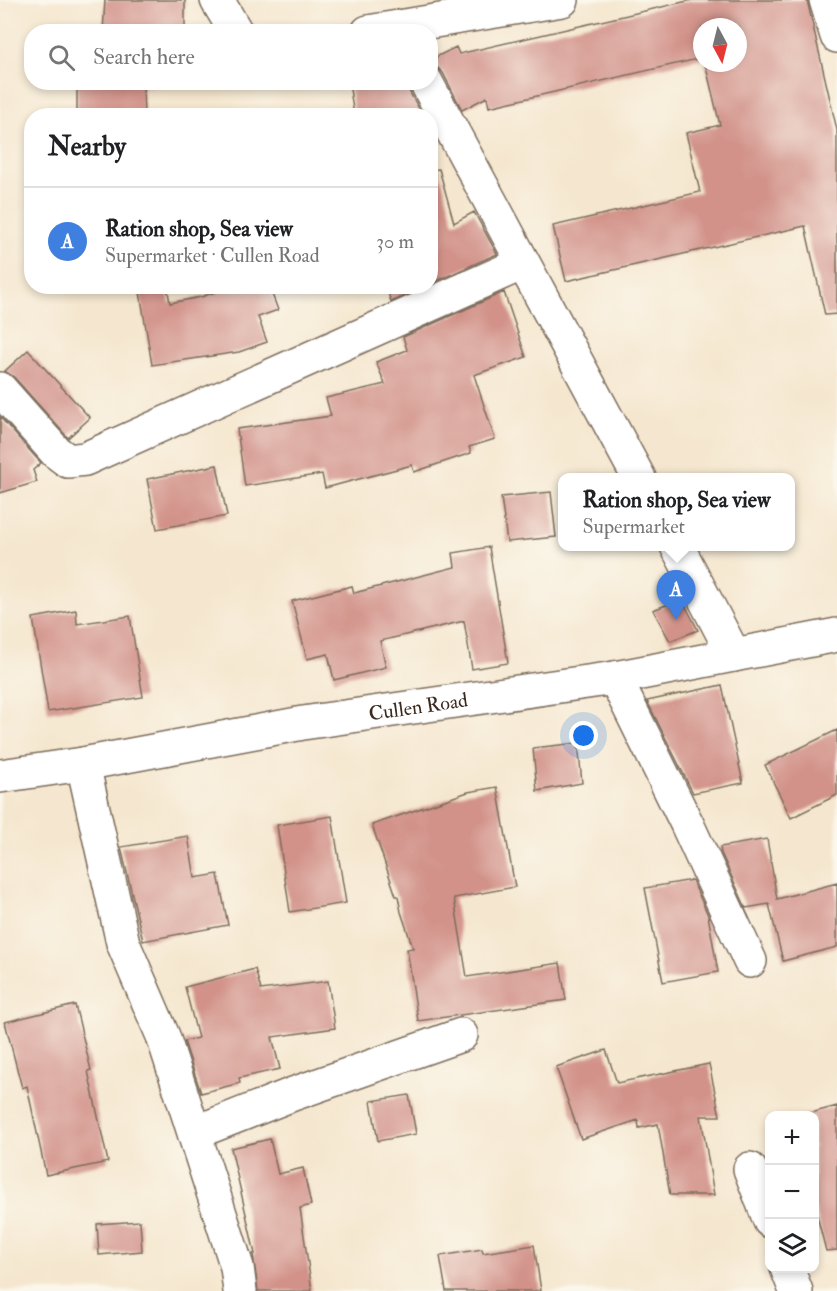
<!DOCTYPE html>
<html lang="en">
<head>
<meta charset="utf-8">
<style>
	body { margin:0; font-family:"IM FELL Double Pica",serif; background:#f2f2f2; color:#202124 }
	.controls { position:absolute; right:18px; bottom:18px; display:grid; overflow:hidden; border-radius:12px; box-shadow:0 3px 9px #0003 }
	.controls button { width:54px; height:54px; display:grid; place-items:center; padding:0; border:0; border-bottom:2px solid #e0e0e0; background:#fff; color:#202124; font:30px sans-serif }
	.compass { position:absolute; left:693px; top:18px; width:54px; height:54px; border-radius:50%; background:#fff; box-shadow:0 3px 9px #0003; rotate:173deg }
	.you { position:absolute; left:584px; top:736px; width:21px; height:21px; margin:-15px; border:4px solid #fff; border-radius:50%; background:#1a73e8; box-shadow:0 0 0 9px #1a73e833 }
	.badge { display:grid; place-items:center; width:39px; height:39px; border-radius:50%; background:#0f766e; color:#fff; font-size:20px; font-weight:700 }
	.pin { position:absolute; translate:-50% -50px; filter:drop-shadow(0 2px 3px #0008) }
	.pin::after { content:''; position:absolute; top:32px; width:21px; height:18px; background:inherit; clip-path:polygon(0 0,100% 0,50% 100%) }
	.popup { position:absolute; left:558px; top:473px; width:237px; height:78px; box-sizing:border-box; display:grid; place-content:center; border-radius:12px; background:#fff; filter:drop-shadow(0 2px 4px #0005); font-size:20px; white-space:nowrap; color:#757577 }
	.popup b { font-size:22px; color:#202124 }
	.popup::after { content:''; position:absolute; left:50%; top:100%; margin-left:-12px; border:12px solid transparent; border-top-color:#fff }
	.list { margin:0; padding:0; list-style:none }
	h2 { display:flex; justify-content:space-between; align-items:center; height:78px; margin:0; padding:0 24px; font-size:26px }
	h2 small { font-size:20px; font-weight:400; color:#757577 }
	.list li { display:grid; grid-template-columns:39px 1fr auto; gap:18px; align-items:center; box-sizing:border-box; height:108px; padding:0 24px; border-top:2px solid #e0e0e0 }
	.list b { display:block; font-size:22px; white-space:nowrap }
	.list p { margin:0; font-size:20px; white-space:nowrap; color:#757577 }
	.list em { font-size:20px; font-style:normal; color:#757577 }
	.icon { flex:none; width:33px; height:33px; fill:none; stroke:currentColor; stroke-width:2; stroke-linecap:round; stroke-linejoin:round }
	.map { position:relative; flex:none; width:837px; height:1291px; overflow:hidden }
	.search { position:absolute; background:#fff; box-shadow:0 3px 9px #0003; left:24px; top:24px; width:414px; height:66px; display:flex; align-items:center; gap:15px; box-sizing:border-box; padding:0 21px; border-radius:24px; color:#757577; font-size:22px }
	.panel { position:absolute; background:#fff; box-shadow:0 3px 9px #0003; left:24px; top:108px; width:414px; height:186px; border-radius:24px }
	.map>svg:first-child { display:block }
</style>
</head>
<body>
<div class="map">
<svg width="837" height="1291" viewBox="0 0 837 1291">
	<rect width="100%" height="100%" fill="#fbf7ec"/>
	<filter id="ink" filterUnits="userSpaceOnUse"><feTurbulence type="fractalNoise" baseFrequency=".0167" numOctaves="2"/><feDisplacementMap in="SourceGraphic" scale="12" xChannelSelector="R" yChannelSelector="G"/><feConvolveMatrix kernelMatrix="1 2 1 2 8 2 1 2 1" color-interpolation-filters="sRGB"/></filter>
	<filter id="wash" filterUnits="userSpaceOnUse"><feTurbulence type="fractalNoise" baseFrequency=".008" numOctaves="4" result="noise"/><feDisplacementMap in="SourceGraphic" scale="24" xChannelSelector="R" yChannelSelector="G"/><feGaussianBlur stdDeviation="1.35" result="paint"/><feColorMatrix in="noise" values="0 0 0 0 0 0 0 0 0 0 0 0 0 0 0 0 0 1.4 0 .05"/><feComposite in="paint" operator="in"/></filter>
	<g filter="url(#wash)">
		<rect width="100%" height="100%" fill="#f5e7cf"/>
		<g id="blocks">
			<path fill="#d29289" d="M 105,0 L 185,0 L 185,32 L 103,32 Z
				M 692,0 L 807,0 L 837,130 L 837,314 L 825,315 L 805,226 L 566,281 L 553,226 L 700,192 L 686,133 L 720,125 L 705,63 L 738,63 L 738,27 L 702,27 L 702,58 L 489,107 L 487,97 L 462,110 L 443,73 L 436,66 L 430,64 L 430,60 L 456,47 L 459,54 Z
				M 77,82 L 186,82 L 186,85 L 143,86 L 144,116 L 77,116 Z
				M 349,82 L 407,82 L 409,91 L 423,116 L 354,116 Z
				M 439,169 L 454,223 L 474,212 L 497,254 L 430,284 L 430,170 Z
				M 139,286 L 167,286 L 170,303 L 201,297 L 233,286 L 269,286 L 278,310 L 258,317 L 267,342 L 239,352 L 152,365 Z
				M 386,286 L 425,286 L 391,302 Z
				M 504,292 L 526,357 L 474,375 L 495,439 L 469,447 L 471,453 L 414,472 L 412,465 L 325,488 L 322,474 L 245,486 L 237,429 L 331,416 L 326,398 L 385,384 L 376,362 L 407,350 L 403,337 Z
				M 28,350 L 90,418 L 68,438 L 14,377 L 5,371 Z
				M 0,417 L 41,463 L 33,470 L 37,482 L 0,493 Z
				M 217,465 L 227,516 L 157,529 L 147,479 Z
				M 551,492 L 556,537 L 507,542 L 501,497 Z
				M 489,547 L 508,663 L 472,669 L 464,621 L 380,641 L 386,667 L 334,680 L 328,654 L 307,659 L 292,601 L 352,586 L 354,593 L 455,567 L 453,553 Z
				M 682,599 L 698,630 L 670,641 L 653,610 Z
				M 76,610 L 77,624 L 130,616 L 143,697 L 48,712 L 33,618 Z
				M 722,685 L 743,783 L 693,793 L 647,701 Z
				M 837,730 L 837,795 L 791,818 L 765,765 Z
				M 578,743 L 582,783 L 537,791 L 533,748 Z
				M 497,787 L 515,887 L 454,898 L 467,977 L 560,963 L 566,1000 L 418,1021 L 407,949 L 413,948 L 401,912 L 398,896 L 396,896 L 372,825 L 468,792 Z
				M 332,816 L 346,903 L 290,912 L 277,825 Z
				M 188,836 L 195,878 L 218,874 L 228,925 L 143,941 L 121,847 Z
				M 767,839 L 777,899 L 837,883 L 837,947 L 783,961 L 769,904 L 746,908 L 721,853 L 720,847 Z
				M 692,880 L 708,915 L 718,972 L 663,982 L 645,888 Z
				M 255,969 L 261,990 L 328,981 L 335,1028 L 272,1037 L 280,1069 L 239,1078 L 240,1083 L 201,1093 L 184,1041 L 198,1038 L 185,987 Z
				M 75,1005 L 91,1070 L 88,1071 L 108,1162 L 46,1175 L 27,1086 L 22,1088 L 5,1022 Z
				M 606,1050 L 617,1083 L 709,1064 L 720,1116 L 701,1116 L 714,1195 L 670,1195 L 658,1124 L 639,1128 L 638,1120 L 581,1139 L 556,1067 Z
				M 409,1095 L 416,1134 L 378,1141 L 371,1101 Z
				M 837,1106 L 837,1250 L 826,1251 L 814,1204 L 814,1116 L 800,1116 Z
				M 270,1139 L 278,1174 L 303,1168 L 311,1205 L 300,1208 L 312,1291 L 258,1291 L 253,1254 L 255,1254 L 231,1148 Z
				M 140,1221 L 142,1251 L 99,1255 L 97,1224 Z
				M 534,1245 L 541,1291 L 446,1291 L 440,1256 L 482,1249 L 483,1253 Z"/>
		</g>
	</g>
	<g filter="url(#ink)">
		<use href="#blocks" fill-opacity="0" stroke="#7c6c5c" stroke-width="1.5"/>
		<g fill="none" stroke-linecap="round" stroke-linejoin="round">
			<g stroke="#7c6c5c" stroke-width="36">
				<path id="street" d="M 217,0 L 236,32
					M 368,32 L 562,0
					M 426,82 L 639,478
					M 0,389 L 56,452 L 68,461 L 85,459 L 523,263
					M 677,546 L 734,655
					M 615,678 L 687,824 L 750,961
					M 83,764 L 123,943 L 163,1036 L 237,1267 L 240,1291
					M 194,1133 L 293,1094 L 461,1035
					M 750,1169 L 770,1221
					M 787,1268 L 796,1291"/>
			</g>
			<g stroke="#7c6c5c" stroke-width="36">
				<g id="secondary">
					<path d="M 826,0 L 837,36"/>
					<path id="s1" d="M 0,776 L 83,764 L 303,723 L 615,678 L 837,635"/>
				</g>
			</g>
			<use href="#street" stroke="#fff" stroke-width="33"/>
			<use href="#secondary" stroke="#fff" stroke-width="33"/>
		</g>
	</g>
	<g text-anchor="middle" stroke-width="4.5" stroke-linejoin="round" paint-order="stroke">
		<g font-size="20" fill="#3b2a1e" stroke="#fbf7ec">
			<text dy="7" stroke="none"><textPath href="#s1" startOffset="424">Cullen Road</textPath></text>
		</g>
	</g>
</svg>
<div class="controls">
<button>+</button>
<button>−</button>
<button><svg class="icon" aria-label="layers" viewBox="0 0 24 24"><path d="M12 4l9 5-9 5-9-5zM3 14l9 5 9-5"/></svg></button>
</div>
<svg class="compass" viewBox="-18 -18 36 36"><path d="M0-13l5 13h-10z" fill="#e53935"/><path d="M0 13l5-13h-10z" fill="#757577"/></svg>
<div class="you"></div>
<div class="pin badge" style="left:676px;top:620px;background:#3f7fe0">A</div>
<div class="popup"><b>Ration shop, Sea view</b>Supermarket</div>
<div class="search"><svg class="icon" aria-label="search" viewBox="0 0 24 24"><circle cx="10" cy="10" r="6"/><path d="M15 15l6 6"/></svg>Search here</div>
<section class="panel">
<h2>Nearby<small></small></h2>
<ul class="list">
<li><span class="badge" style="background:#3f7fe0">A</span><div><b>Ration shop, Sea view</b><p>Supermarket · Cullen Road</p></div><em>30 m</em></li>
</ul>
</section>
</div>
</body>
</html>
